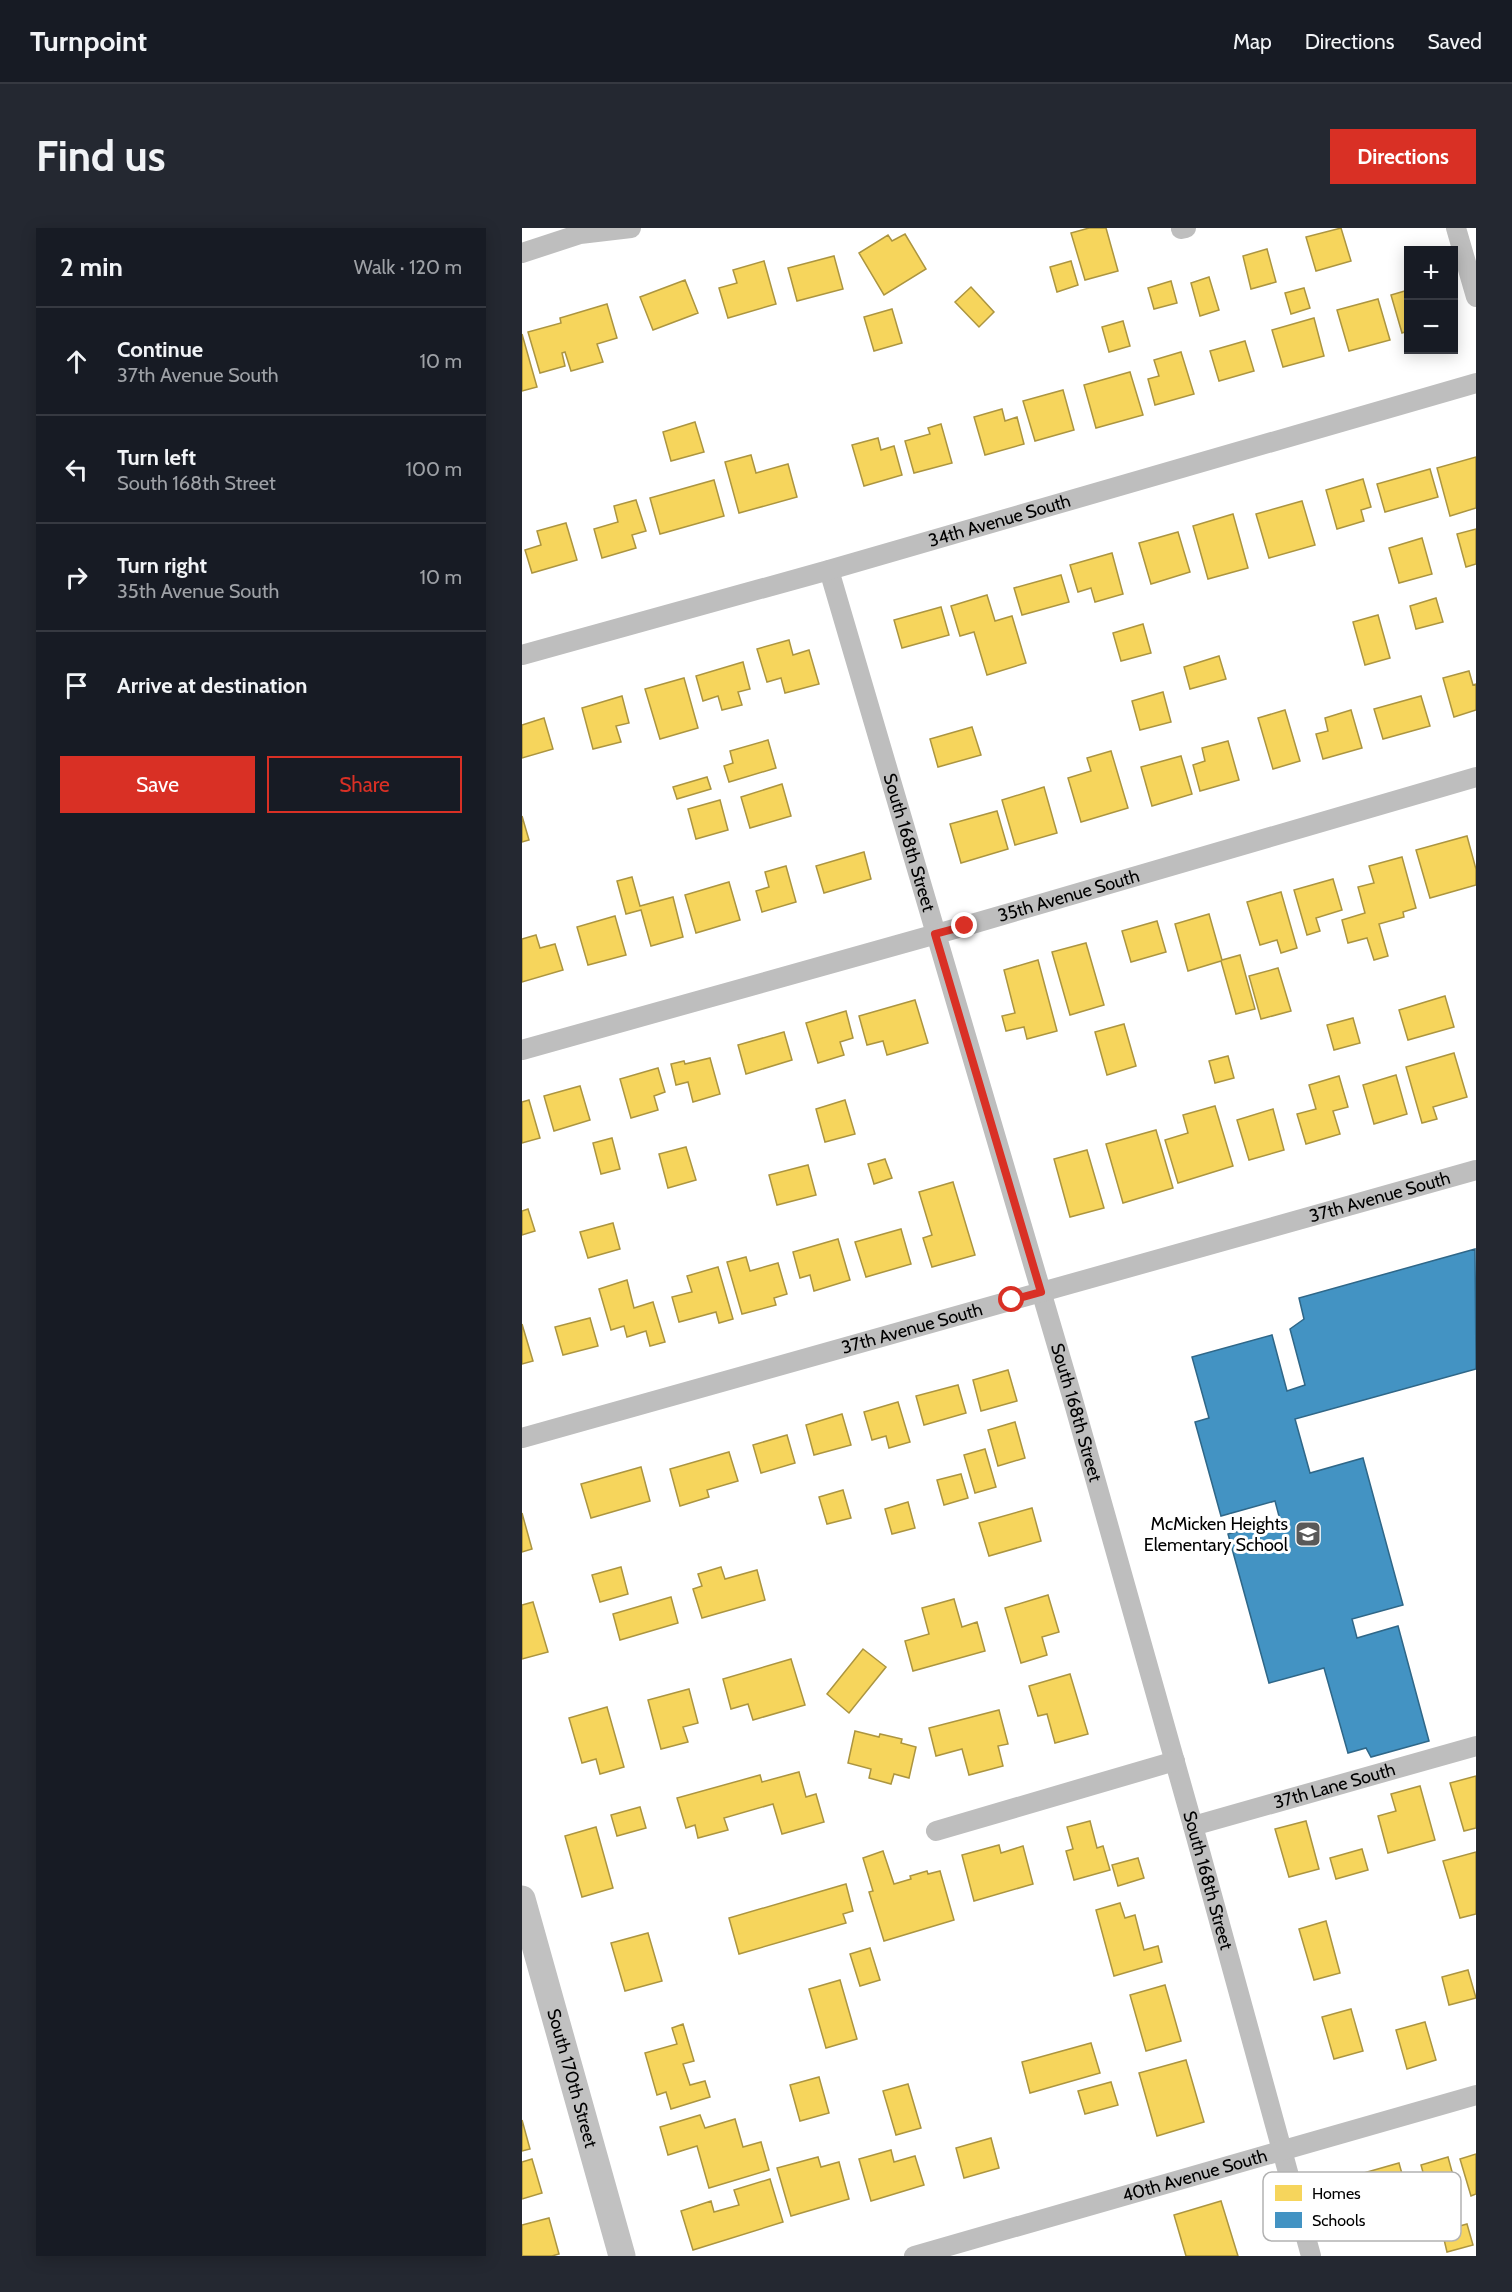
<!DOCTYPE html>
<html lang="en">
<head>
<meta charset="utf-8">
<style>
	body { margin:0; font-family:Cabin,sans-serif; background:#242831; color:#f1f3f6 }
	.controls { position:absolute; right:18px; top:18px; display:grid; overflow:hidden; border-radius:0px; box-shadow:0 3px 15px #0003 }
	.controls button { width:54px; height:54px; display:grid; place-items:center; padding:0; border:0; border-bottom:2px solid #363941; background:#171b24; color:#f1f3f6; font:30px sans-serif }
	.stop { position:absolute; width:18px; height:18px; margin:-14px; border:4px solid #d93025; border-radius:50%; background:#fff }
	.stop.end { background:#d93025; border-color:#fff; box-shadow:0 2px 6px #0008 }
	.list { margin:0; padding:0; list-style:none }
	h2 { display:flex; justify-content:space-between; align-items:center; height:78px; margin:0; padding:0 24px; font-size:26px }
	h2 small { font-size:20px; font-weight:400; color:#9ea1a6 }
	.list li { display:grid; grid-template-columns:39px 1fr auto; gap:18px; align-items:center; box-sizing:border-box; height:108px; padding:0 24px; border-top:2px solid #363941 }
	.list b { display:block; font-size:22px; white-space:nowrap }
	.list p { margin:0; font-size:20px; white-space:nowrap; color:#9ea1a6 }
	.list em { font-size:20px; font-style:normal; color:#9ea1a6 }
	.actions { display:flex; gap:12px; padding:18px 24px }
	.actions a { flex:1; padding:14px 0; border:2px solid #d93025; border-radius:0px; text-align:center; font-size:21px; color:#d93025 }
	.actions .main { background:#d93025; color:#fff }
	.icon { flex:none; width:33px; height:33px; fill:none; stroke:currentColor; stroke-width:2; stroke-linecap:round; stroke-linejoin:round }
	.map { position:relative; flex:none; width:954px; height:2028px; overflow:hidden; border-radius:0px }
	header { display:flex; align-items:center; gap:36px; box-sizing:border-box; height:84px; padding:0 30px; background:#171b24; border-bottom:2px solid #363941 }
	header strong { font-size:28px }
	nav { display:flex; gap:33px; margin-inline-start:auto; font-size:21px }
	.intro { display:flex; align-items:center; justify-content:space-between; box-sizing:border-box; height:144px; padding:0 36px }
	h1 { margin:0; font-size:42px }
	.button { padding:15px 27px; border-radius:0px; background:#d93025; color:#fff; font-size:21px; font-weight:700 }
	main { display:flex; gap:36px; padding:0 36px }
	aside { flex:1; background:#171b24; border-radius:0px; box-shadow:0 3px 15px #0003 }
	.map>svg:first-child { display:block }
</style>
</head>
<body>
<header>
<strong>Turnpoint</strong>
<nav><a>Map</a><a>Directions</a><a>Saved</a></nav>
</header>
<div class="intro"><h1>Find us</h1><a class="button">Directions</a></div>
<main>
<aside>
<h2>2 min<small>Walk · 120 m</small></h2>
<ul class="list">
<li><svg class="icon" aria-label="ahead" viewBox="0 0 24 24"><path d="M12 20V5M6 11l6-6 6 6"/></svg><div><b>Continue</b><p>37th Avenue South</p></div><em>10 m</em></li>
<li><svg class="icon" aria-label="left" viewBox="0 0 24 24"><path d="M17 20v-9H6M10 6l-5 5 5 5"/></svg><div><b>Turn left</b><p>South 168th Street</p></div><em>100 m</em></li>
<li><svg class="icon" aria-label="right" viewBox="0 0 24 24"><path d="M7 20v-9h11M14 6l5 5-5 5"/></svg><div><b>Turn right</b><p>35th Avenue South</p></div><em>10 m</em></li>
<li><svg class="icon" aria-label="arrive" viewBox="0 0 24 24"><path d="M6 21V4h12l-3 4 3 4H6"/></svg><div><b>Arrive at destination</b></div></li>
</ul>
<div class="actions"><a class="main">Save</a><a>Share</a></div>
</aside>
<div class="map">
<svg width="954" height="2028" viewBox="0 0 954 2028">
	<rect width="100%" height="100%" fill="#fff"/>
	<path fill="#f6d55c" stroke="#ac9540" stroke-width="1.5" d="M 567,0 L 584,0 L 596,43 L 563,52 L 549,5 Z
		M 819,0 L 829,33 L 794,43 L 784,9 Z
		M 383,6 L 404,41 L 362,67 L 337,25 L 366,7 L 370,13 Z
		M 745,21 L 754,54 L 729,61 L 721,28 Z
		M 312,28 L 321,61 L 275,73 L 266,40 Z
		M 242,33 L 254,76 L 206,90 L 197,60 L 215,55 L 211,42 Z
		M 549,33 L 556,57 L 535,64 L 528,39 Z
		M 687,49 L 697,82 L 678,88 L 669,55 Z
		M 163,52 L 176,85 L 131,102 L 118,69 Z
		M 649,53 L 655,75 L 632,81 L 626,60 Z
		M 449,59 L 472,84 L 457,99 L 433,74 Z
		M 782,60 L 788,80 L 769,86 L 763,65 Z
		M 886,62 L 886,103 L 880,105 L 869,67 Z
		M 856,71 L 868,112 L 827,123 L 815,82 Z
		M 85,76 L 95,110 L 75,116 L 81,134 L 49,143 L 43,124 L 40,125 L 43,138 L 18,145 L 6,104 L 39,95 L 38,90 Z
		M 370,81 L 380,115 L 352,123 L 342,89 Z
		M 792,90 L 802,128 L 761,139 L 750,102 Z
		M 601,93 L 608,118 L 587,124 L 580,99 Z
		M 0,106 L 15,159 L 0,163 Z
		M 723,113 L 732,143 L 697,153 L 688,123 Z
		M 659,124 L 672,166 L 633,177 L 626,151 L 637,148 L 632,132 Z
		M 608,144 L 621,187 L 574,200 L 562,157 Z
		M 541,162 L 552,202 L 513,213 L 501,173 Z
		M 480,181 L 483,193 L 495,189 L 502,216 L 463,227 L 452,189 Z
		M 173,194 L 182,224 L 149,233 L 141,204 Z
		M 419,196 L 430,235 L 392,245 L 383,213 L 408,206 L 406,200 Z
		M 356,210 L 359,222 L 372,218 L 380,247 L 342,258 L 330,217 Z
		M 229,227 L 234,245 L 266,236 L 275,269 L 217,285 L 203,234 Z
		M 954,229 L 954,280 L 928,288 L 915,240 Z
		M 908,241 L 916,269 L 863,284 L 855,256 Z
		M 841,251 L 849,279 L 839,282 L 842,293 L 815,301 L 804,262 Z
		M 192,252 L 202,288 L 138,306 L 128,270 Z
		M 114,272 L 124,303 L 110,307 L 114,320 L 80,330 L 72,301 L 96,294 L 92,278 Z
		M 780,273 L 793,317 L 747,330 L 734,286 Z
		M 711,286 L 726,340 L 686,351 L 671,298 Z
		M 44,295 L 55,332 L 10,345 L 3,322 L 19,317 L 15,303 Z
		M 954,301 L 954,336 L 944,339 L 935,306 Z
		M 656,304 L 668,344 L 629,356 L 617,315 Z
		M 900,310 L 910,346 L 877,355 L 867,320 Z
		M 590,325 L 601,366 L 573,374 L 569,360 L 556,364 L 548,337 Z
		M 539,347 L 547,374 L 500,387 L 492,360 Z
		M 465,367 L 473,393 L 490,388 L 504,435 L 465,447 L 452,404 L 438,408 L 429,378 Z
		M 914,370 L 921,394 L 894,401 L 888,378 Z
		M 419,379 L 427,407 L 380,420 L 372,392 Z
		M 856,387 L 868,430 L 843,437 L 831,394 Z
		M 621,396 L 629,425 L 599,433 L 591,405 Z
		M 267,412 L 271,427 L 287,422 L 297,456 L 263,465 L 259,450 L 245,454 L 235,421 Z
		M 697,428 L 704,451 L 668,461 L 662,439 Z
		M 221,434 L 228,461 L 216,464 L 220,477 L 200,482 L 196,468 L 181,473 L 174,448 Z
		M 947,443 L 951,457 L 954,456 L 954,482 L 932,489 L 921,450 Z
		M 162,450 L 176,500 L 138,511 L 123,461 Z
		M 641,464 L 649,494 L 618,502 L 610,473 Z
		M 100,468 L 107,495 L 94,498 L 99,514 L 71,521 L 60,480 Z
		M 899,468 L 908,498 L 861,511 L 852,481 Z
		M 763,482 L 778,533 L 751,541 L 736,490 Z
		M 829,482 L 840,520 L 801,531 L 794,506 L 806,503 L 803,490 Z
		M 22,490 L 31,521 L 0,530 L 0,497 Z
		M 450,499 L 459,527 L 416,539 L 408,511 Z
		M 246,512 L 254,540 L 207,554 L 202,538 L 211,535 L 208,523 Z
		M 706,513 L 717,552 L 678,563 L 671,537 L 683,533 L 680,520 Z
		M 589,523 L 606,580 L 559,594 L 546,550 L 569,543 L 565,530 Z
		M 659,528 L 670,566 L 630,578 L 619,539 Z
		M 185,549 L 189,561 L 155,571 L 151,559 Z
		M 260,556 L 269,588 L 228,600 L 219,569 Z
		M 522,559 L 535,605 L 493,617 L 480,572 Z
		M 198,572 L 206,602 L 174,611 L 166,581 Z
		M 475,583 L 486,621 L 439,635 L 428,596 Z
		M 0,588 L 7,612 L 0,614 Z
		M 945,608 L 954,641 L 954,657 L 908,670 L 894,622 Z
		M 342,624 L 349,651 L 302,665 L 294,638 Z
		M 880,629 L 894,680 L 881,684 L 882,689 L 857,696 L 866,728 L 852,732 L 845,710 L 826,715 L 820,692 L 843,685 L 836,659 L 852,655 L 847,638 Z
		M 264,638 L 274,674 L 240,684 L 234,663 L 247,659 L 243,644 Z
		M 110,649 L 118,678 L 151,669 L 161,709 L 129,718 L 119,682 L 104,686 L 95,653 Z
		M 811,651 L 820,682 L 794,690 L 798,703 L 785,707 L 772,662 Z
		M 207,654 L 218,692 L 174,705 L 163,667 Z
		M 759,664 L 775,720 L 759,725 L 755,712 L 738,717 L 725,674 Z
		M 687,686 L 700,732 L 718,727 L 733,781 L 714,786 L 699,733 L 666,743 L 653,696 Z
		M 93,688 L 104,727 L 66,737 L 55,699 Z
		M 635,693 L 644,724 L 609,734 L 600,703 Z
		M 14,707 L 18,720 L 33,716 L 41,742 L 0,754 L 0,711 Z
		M 564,715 L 582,777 L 548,787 L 530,724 Z
		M 516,732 L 535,803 L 505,811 L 502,799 L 484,803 L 480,788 L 493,785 L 482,742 Z
		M 756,740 L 769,783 L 739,791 L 727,748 Z
		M 923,768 L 932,799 L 886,812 L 877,782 Z
		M 393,772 L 406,815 L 365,827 L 361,813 L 345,817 L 337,788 Z
		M 324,783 L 331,810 L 318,814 L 322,827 L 296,835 L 284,795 Z
		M 831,790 L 838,815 L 812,822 L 805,797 Z
		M 602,796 L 614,838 L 585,847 L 573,804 Z
		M 262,804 L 270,832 L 224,846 L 216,817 Z
		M 932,825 L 945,869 L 911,879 L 915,891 L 900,895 L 884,839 Z
		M 706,828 L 712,850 L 693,855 L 687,833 Z
		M 188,830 L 198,866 L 171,874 L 166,854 L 154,857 L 149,836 L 162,833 L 163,836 Z
		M 136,840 L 143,864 L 132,868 L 136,882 L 109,890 L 98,851 Z
		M 874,847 L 885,886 L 852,896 L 841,857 Z
		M 817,848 L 826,879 L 811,883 L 818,906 L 784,916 L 775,886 L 794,881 L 787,857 Z
		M 58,858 L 68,892 L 32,903 L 22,868 Z
		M 7,872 L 18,910 L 0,915 L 0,874 Z
		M 323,872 L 333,906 L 303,914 L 294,881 Z
		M 693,878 L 711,938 L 656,955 L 643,912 L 666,905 L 661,887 Z
		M 751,881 L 762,922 L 727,932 L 715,892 Z
		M 634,902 L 651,960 L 601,975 L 584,916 Z
		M 90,910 L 98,941 L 79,946 L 71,915 Z
		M 164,919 L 174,952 L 146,960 L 137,926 Z
		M 565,922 L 582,980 L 548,989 L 532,931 Z
		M 363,931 L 370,950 L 352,956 L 346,936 Z
		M 286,937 L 294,967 L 255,977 L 247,947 Z
		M 431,954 L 453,1027 L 410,1039 L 401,1010 L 410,1007 L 397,964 Z
		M 6,981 L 13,1003 L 0,1007 L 0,983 Z
		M 91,995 L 98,1021 L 66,1030 L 58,1004 Z
		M 379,1001 L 389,1036 L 344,1049 L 333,1014 Z
		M 316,1011 L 328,1052 L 292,1063 L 288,1047 L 278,1050 L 271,1024 Z
		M 224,1029 L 228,1043 L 256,1035 L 265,1066 L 252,1070 L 254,1077 L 220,1086 L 205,1034 Z
		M 196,1039 L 211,1091 L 197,1095 L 194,1084 L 157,1094 L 150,1069 L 170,1064 L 165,1048 Z
		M 105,1052 L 112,1080 L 131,1074 L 143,1114 L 128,1118 L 124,1103 L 105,1109 L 102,1098 L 89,1102 L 77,1061 Z
		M 68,1090 L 76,1118 L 41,1127 L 33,1099 Z
		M 0,1096 L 11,1133 L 0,1136 Z
		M 486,1142 L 495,1173 L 459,1183 L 451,1152 Z
		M 436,1157 L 444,1185 L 402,1197 L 394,1168 Z
		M 376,1174 L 388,1214 L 367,1220 L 364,1208 L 350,1212 L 342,1184 Z
		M 320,1186 L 329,1217 L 292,1227 L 284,1197 Z
		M 493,1194 L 503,1230 L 476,1238 L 466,1202 Z
		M 265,1207 L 273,1235 L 239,1245 L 231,1217 Z
		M 463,1221 L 474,1259 L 453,1265 L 442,1227 Z
		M 207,1224 L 216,1253 L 185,1262 L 187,1269 L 158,1278 L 148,1241 Z
		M 119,1239 L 128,1273 L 69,1290 L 59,1256 Z
		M 439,1246 L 446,1270 L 422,1277 L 415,1252 Z
		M 321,1262 L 329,1290 L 305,1296 L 297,1269 Z
		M 386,1274 L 393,1300 L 370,1306 L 363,1281 Z
		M 510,1280 L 519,1313 L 467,1328 L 457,1295 Z
		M 0,1285 L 10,1321 L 0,1324 Z
		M 99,1339 L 106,1366 L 78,1374 L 70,1347 Z
		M 199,1339 L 203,1351 L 235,1342 L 243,1372 L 180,1390 L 171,1361 L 180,1358 L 176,1346 Z
		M 526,1367 L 537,1404 L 520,1409 L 525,1427 L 499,1435 L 483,1380 Z
		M 149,1369 L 156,1395 L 98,1412 L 91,1386 Z
		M 432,1371 L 440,1399 L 455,1394 L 463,1423 L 391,1443 L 383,1413 L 407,1406 L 400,1380 Z
		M 11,1374 L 26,1424 L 0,1431 L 0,1377 Z
		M 341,1421 L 364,1439 L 327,1485 L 305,1466 Z
		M 269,1431 L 283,1477 L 231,1492 L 226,1476 L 209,1481 L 201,1451 Z
		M 548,1446 L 566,1506 L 533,1515 L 525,1486 L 516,1488 L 507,1458 Z
		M 167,1461 L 176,1495 L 161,1499 L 166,1514 L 139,1521 L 126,1472 Z
		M 85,1479 L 102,1539 L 78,1546 L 74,1531 L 60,1535 L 47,1490 Z
		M 477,1482 L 486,1516 L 476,1518 L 481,1538 L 447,1547 L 440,1521 L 414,1528 L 407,1500 Z
		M 333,1503 L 357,1509 L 358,1506 L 380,1511 L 379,1515 L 394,1519 L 387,1550 L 372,1546 L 369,1556 L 347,1550 L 349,1541 L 326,1535 Z
		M 277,1544 L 284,1569 L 294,1566 L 302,1594 L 260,1606 L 251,1576 L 202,1590 L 206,1602 L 176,1610 L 173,1597 L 164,1600 L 155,1570 L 238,1547 L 240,1554 Z
		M 954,1548 L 954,1600 L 942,1603 L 928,1555 Z
		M 898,1558 L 913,1612 L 866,1625 L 856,1588 L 874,1583 L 869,1566 Z
		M 118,1579 L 124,1600 L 95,1608 L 89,1587 Z
		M 568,1593 L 575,1620 L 581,1618 L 588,1642 L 552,1652 L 544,1623 L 551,1621 L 545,1599 Z
		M 784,1593 L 797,1641 L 767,1649 L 753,1601 Z
		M 74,1599 L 91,1660 L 60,1669 L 43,1608 Z
		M 477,1617 L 479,1625 L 501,1618 L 511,1656 L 452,1673 L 440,1627 Z
		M 840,1621 L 846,1642 L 814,1651 L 808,1630 Z
		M 361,1623 L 372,1656 L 389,1651 L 388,1648 L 405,1643 L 406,1646 L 418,1643 L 432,1692 L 362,1713 L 347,1664 L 351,1663 L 341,1630 Z
		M 954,1624 L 954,1686 L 938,1690 L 921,1633 Z
		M 616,1630 L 622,1650 L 596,1658 L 590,1637 Z
		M 324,1656 L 331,1683 L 321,1686 L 324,1695 L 217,1726 L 207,1690 Z
		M 598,1675 L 603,1690 L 613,1687 L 622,1722 L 636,1718 L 640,1734 L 592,1748 L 574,1682 Z
		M 804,1693 L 818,1745 L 792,1752 L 777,1701 Z
		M 126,1705 L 140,1753 L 103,1763 L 89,1715 Z
		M 348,1720 L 358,1752 L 338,1758 L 328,1726 Z
		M 946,1742 L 954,1770 L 927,1777 L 920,1749 Z
		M 318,1752 L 335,1811 L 304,1820 L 287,1761 Z
		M 643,1757 L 659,1813 L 624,1823 L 608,1767 Z
		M 829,1781 L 841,1823 L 812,1831 L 800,1789 Z
		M 903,1794 L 914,1832 L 885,1841 L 874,1802 Z
		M 161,1796 L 172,1833 L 161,1836 L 168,1857 L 183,1853 L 188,1869 L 149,1881 L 144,1864 L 135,1867 L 123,1825 L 155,1816 L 150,1800 Z
		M 569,1815 L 578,1845 L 508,1865 L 500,1834 Z
		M 664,1832 L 682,1894 L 635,1908 L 617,1845 Z
		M 297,1849 L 307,1885 L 278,1893 L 268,1857 Z
		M 589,1854 L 596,1877 L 563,1886 L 556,1863 Z
		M 386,1856 L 399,1900 L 374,1907 L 361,1863 Z
		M 178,1887 L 183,1900 L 213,1891 L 221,1919 L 239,1914 L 247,1942 L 187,1960 L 175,1918 L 146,1927 L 138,1899 Z
		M 0,1892 L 8,1921 L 0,1923 Z
		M 469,1910 L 477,1940 L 442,1950 L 434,1920 Z
		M 369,1922 L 372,1934 L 393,1928 L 402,1957 L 349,1973 L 337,1931 Z
		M 954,1926 L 954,1966 L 949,1968 L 938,1931 Z
		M 296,1929 L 299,1939 L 317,1934 L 327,1971 L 269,1988 L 255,1940 Z
		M 926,1929 L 938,1973 L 911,1981 L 899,1937 Z
		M 10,1931 L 20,1965 L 0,1971 L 0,1934 Z
		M 877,1935 L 895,2000 L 857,2011 L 838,1946 Z
		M 248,1951 L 261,1994 L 171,2022 L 159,1983 L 189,1973 L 192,1984 L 217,1977 L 212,1962 Z
		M 699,1973 L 716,2028 L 664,2028 L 652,1987 Z
		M 27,1990 L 37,2026 L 30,2028 L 0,2028 L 0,1997 Z
		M 945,1996 L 951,2017 L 925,2024 L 920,2003 Z"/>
	<path fill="#4393c3" stroke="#2f6788" stroke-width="1.5" d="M 953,1021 L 954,1141 L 773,1191 L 788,1245 L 841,1230 L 881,1377 L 830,1391 L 835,1410 L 876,1398 L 907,1513 L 849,1529 L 844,1520 L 826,1525 L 802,1440 L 747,1455 L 706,1306 L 758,1292 L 753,1273 L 699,1288 L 673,1194 L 687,1190 L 670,1129 L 750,1107 L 765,1163 L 783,1157 L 768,1101 L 782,1091 L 777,1070 Z"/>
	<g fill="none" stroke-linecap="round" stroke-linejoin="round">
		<g stroke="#bebebe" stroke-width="20">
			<path d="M 934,0 L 954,69"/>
			<path d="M 659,1 L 664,0"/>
			<path d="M 0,25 L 58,6 L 109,0"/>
			<path id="s1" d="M 307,342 L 549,1165 L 671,1598 L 789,2028"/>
			<path id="s2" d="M 0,427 L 307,342 L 954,155"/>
			<path id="s3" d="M 0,822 L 443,698 L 954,549"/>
			<path id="s4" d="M 0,1210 L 954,942"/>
			<path id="s5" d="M 671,1598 L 954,1518"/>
			<path d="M 414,1603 L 653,1533"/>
			<path id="s6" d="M 392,2028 L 954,1867"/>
		</g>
		<path stroke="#c1c1c1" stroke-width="27" id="s7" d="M 0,1671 L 100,2028"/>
	</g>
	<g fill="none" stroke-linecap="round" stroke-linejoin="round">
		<path stroke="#d93025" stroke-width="8" d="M 443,698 L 413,706 L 519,1064 L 490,1072"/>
	</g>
	<defs>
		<g id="school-square" transform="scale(1.35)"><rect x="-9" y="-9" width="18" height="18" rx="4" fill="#595959" stroke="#fff"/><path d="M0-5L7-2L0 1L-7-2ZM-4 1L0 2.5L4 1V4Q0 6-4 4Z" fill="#fff"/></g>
	</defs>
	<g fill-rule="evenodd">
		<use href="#school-square" x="786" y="1306"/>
	</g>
	<g text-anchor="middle" stroke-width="6" stroke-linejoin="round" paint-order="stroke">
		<g font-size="18" fill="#000" stroke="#fff">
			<text dy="6" stroke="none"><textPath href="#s2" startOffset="496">34th Avenue South</textPath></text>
			<text dy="6" stroke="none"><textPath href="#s1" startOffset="284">South 168th Street</textPath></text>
			<text dy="6" stroke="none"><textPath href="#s3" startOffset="568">35th Avenue South</textPath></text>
			<text dy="6" stroke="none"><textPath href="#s4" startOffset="891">37th Avenue South</textPath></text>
			<text dy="6" stroke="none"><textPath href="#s4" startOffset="405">37th Avenue South</textPath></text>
			<text dy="6" stroke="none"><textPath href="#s1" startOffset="878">South 168th Street</textPath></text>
			<text dy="6" stroke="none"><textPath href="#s5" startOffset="147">37th Lane South</textPath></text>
			<text dy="6" stroke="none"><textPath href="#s1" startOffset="1364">South 168th Street</textPath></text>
			<text dy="6" stroke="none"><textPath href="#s7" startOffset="186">South 170th Street</textPath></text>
			<text dy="6" stroke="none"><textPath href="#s6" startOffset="292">40th Avenue South</textPath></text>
		</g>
		<g font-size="18" fill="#000" stroke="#fff" text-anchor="end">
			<text x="766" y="1302">McMicken Heights<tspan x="766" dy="21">Elementary School</tspan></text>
		</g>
	</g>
	<rect x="741" y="1944" width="198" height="69" rx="9" fill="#fff" stroke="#b2b2b2" stroke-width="1.5"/>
	<rect x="753" y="1957" width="27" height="16" fill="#f6d55c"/>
	<rect x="753" y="1984" width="27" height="16" fill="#4393c3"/>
	<g font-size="16" fill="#000">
		<text x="790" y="1971">Homes</text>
		<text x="790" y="1998">Schools</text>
	</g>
</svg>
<div class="controls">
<button>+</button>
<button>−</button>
</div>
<div class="stop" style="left:490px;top:1072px"></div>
<div class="stop end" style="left:443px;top:698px"></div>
</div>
</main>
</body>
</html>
